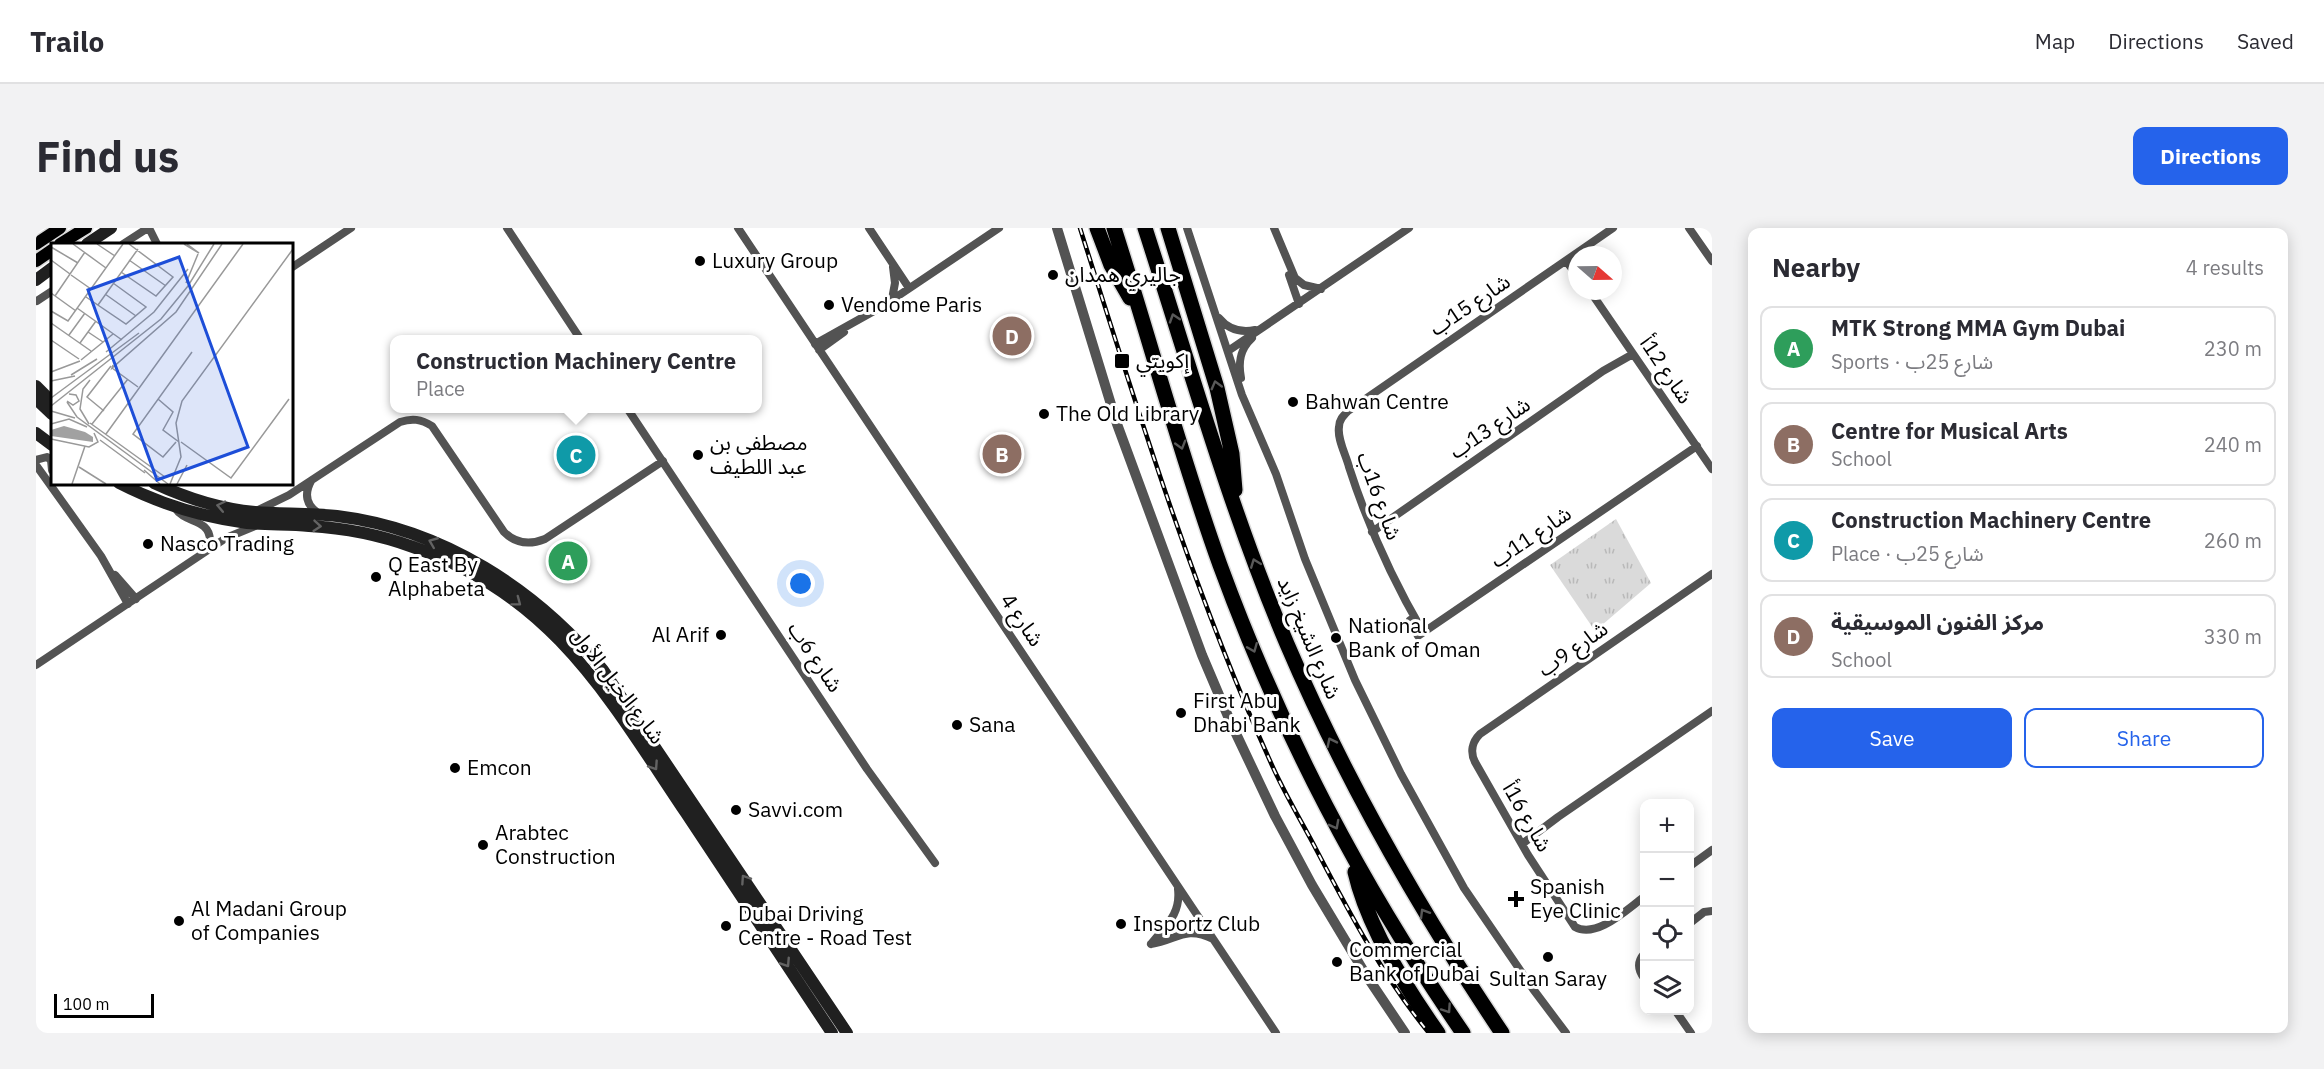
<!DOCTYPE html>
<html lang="en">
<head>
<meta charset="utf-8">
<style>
	body { margin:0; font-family:"IBM Plex Sans","Noto Sans Arabic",sans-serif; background:#f2f2f3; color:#2b2b33 }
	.controls { position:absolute; right:18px; bottom:18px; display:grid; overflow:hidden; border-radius:12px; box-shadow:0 3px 15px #0003 }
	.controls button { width:54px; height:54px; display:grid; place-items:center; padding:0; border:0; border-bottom:2px solid #e1e1e2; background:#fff; color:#2b2b33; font:30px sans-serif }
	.compass { position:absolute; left:1532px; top:18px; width:54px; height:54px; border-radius:50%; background:#fff; box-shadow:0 3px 15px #0003; rotate:110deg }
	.scale { position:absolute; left:18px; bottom:15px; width:100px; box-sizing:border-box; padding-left:6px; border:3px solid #000; border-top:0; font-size:16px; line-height:21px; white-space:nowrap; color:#000; -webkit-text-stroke:4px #fff; paint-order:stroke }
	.you { position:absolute; left:765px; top:356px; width:21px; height:21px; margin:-15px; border:4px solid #fff; border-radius:50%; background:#1a73e8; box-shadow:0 0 0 9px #1a73e833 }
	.badge { display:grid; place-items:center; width:39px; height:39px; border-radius:50%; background:#2563eb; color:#fff; font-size:20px; font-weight:700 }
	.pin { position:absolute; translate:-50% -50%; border:3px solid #fff; box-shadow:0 2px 6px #0006 }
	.popup { position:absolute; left:354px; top:107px; width:372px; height:78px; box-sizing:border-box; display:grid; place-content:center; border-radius:12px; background:#fff; filter:drop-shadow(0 2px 4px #0005); font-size:20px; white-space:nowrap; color:#7c7c81 }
	.popup b { font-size:22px; color:#2b2b33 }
	.popup::after { content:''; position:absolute; left:50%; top:100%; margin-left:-12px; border:12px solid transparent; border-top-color:#fff }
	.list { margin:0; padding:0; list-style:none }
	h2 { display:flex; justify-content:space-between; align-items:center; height:78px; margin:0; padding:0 24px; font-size:26px }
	h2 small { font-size:20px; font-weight:400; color:#7c7c81 }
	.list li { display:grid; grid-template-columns:39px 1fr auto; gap:18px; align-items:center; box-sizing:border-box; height:84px; margin:0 12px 12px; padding:0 12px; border:2px solid #e1e1e2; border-radius:12px }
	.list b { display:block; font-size:22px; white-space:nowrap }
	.list p { margin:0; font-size:20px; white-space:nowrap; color:#7c7c81 }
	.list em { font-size:20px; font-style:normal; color:#7c7c81 }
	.actions { display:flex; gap:12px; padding:18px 24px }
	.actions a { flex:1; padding:14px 0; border:2px solid #2563eb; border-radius:12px; text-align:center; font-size:21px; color:#2563eb }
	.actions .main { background:#2563eb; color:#fff }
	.icon { flex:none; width:33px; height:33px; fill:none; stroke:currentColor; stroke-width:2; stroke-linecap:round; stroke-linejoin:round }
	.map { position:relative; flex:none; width:1676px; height:805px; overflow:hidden; border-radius:12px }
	header { display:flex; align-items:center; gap:36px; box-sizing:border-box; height:84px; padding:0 30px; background:#fff; border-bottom:2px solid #e1e1e2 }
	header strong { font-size:28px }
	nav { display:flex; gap:33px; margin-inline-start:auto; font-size:21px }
	.intro { display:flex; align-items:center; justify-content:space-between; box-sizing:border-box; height:144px; padding:0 36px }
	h1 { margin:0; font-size:42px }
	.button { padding:15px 27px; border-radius:12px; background:#2563eb; color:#fff; font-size:21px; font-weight:700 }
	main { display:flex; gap:36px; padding:0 36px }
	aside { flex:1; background:#fff; border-radius:12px; box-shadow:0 3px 15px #0003 }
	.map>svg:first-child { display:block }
</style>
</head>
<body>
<header>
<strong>Trailo</strong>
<nav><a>Map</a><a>Directions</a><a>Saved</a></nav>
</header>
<div class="intro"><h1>Find us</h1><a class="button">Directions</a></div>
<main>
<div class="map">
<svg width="1676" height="805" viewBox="0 0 1676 805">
	<defs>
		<pattern id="park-tufts" width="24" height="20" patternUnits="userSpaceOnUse" patternTransform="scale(1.5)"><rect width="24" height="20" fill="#dadada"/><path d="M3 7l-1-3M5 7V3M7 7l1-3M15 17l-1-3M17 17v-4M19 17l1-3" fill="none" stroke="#b9b9b9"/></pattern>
	</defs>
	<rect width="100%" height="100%" fill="#fff"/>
	<path fill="url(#park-tufts)" d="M 1580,291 L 1615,355 L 1559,403 L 1514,337 Z"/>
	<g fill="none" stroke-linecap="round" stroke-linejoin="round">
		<g stroke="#dbdbdb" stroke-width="15">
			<path id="primary" d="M 0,16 L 24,0
				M 24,16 L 50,0
				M 0,33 L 16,22"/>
		</g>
		<g stroke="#dbdbdb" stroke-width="18">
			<path id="motorway" d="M 1061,0 L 1075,37 L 1094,70
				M 1078,0 C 1114,112 1144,226 1184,337 C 1246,506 1325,657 1427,805
				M 1109,0 C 1154,139 1194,282 1251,416 C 1310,554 1383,681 1466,805
				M 1132,0 L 1181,160 L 1196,226 L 1199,262
				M 1319,644 C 1331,697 1370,760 1402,805"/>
		</g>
		<path stroke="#535353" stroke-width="8" d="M 113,0 L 121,16
			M 471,0 L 545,112
			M 702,0 L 1240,805
			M 833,0 L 873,60
			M 1151,0 L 1206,167 L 1240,246 L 1269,331 L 1319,452 L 1365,546 L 1428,660 L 1497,761 L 1530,805
			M 1238,0 L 1259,50 L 1268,57 L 1285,61
			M 1653,0 L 1676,33
			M 87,16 L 112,0
			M 1530,33 L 1541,47
			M 255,40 L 315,0
			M 1253,47 L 1263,76
			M 1554,63 L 1676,241
			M 856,71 L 859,55 L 857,39
			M 1,73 L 16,63
			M 1183,90 C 1192,101 1204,105 1219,102
			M 779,116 L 847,78 L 963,0
			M 783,122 L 808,104
			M 1192,123 L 1373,0
			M 1205,150 C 1202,134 1204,121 1216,110
			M 591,180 L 831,541 L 899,635
			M 0,232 L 11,229 L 15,232 L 16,242
			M 0,237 L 65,328 L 92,376
			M 275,253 C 268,266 270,277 282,285
			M 139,280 C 149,296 173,290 174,312 L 168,323
			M 222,282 L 253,267 L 364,194 C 376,190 385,191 396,198 L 468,304 C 480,316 494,317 509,311 L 627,233
			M 1336,304 L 1567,143 L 1597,126
			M 79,347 L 100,371
			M 1374,392 L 1382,408 L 1661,218
			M 1387,404 C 1356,351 1332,298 1313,239 C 1310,227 1301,211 1303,199 C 1303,192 1307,188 1312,183 L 1577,0
			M 0,437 L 190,310 L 219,298
			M 1486,616 L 1522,589 L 1676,483
			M 1654,638 L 1676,622
			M 1608,669 C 1591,681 1561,711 1539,699 L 1492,627 L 1439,534 C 1434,524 1436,514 1444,506 L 1676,346
			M 1654,695 L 1668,684 L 1676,683
			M 1115,716 C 1129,698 1145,687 1142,661
			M 1115,716 C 1141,712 1149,697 1177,711
			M 1608,726 C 1601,734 1602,742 1608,750
			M 1639,782 L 1655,805"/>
		<path stroke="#535353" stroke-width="10" d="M 1021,0 L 1081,196 L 1166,427 L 1194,493 L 1239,588 L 1276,657 L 1330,747 L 1369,805"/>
		<path stroke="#202020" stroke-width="12" d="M 51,16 L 75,0
			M 0,52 L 16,40
			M 0,158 L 16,174
			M 0,171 L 16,186
			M 0,205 L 16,217
			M 83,255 C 124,276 165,289 211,295 C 232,297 253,296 273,298 C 309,300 344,307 377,319 C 517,367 572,469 650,585 C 699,658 747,732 796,805
			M 118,255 C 150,270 184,281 219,284 C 246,286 274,285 301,288 C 407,301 500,361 567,442 L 811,805"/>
		<use href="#primary" stroke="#000" stroke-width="12"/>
		<use href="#motorway" stroke="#000" stroke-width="15"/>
		<g stroke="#000" stroke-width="4.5">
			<path id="rail" d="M 1044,0 C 1101,180 1157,363 1235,535 C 1248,565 1266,594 1281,623 C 1314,686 1348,750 1393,805"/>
		</g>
		<use href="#rail" stroke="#fff" stroke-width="2" stroke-dasharray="7" stroke-linecap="butt"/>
	</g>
	<defs><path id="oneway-chevron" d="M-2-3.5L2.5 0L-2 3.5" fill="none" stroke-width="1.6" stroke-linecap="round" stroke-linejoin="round" transform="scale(1.5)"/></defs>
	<g stroke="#595959">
		<use href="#oneway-chevron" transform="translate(1138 90) rotate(-108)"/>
		<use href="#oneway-chevron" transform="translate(1180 157) rotate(-105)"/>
		<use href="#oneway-chevron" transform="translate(1145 217) rotate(74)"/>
		<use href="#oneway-chevron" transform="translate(1219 335) rotate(-111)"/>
		<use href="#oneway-chevron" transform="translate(1217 420) rotate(68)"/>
		<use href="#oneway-chevron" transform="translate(1295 514) rotate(-116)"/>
		<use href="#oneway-chevron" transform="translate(1299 597) rotate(62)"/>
		<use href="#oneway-chevron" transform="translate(1388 685) rotate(-121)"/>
		<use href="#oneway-chevron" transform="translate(1411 781) rotate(56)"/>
	</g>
	<g stroke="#636363">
		<use href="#oneway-chevron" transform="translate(185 278) rotate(-168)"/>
		<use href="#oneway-chevron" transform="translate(281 298) rotate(5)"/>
		<use href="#oneway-chevron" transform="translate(397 314) rotate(-158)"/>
		<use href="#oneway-chevron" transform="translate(481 374) rotate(37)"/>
		<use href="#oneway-chevron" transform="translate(618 538) rotate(56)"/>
		<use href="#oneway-chevron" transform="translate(709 651) rotate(-124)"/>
		<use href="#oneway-chevron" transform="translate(750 735) rotate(57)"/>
	</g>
	<g fill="#000" stroke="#fff" stroke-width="2">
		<circle cx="664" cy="33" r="6"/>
		<circle cx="1017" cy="47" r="6"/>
		<circle cx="793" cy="77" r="6"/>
		<rect x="1078" y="125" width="16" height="16" rx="3"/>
		<circle cx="1257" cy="174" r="6"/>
		<circle cx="1008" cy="186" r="6"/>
		<circle cx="662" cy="227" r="6"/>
		<circle cx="112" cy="316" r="6"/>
		<circle cx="340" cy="349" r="6"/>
		<circle cx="685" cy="407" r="6"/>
		<circle cx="1300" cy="410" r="6"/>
		<circle cx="1145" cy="485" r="6"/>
		<circle cx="921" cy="497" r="6"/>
		<circle cx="419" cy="540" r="6"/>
		<circle cx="700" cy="582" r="6"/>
		<circle cx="447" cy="617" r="6"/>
		<path d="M1477 662h6v6h6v6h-6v6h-6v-6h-6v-6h6z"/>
		<circle cx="143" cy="693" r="6"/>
		<circle cx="1085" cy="696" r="6"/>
		<circle cx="690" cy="698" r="6"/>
		<circle cx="1512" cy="729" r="6"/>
		<circle cx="1301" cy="734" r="6"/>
	</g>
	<g text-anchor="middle" stroke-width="6" stroke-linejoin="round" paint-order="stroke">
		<g font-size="21" fill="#000" stroke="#fff" text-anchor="start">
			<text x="676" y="40">Luxury Group</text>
			<text x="1029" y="54">جاليري همدان</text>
			<text x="805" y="84">Vendome Paris</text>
			<text x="1100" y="140">إكويتي</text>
			<text x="1269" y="181">Bahwan Centre</text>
			<text x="1020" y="193">The Old Library</text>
			<text x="674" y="222">مصطفي بن<tspan x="674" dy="24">عبد اللطيف</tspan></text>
			<text x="124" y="323">Nasco Trading</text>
			<text x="352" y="344">Q East By<tspan x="352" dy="24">Alphabeta</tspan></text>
			<text x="1312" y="405">National<tspan x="1312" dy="24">Bank of Oman</tspan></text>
			<text x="673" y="414" text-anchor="end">Al Arif</text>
			<text x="1157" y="480">First Abu<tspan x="1157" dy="24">Dhabi Bank</tspan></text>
			<text x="933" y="504">Sana</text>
			<text x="431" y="547">Emcon</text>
			<text x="712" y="589">Savvi.com</text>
			<text x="459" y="612">Arabtec<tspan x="459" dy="24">Construction</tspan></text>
			<text x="1494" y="666">Spanish<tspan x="1494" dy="24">Eye Clinic</tspan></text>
			<text x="155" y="688">Al Madani Group<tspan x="155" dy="24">of Companies</tspan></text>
			<text x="702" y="693">Dubai Driving<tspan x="702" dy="24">Centre - Road Test</tspan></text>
			<text x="1097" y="703">Insportz Club</text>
			<text x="1313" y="729">Commercial<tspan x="1313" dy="24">Bank of Dubai</tspan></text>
			<text x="1512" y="758" text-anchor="middle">Sultan Saray</text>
		</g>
		<g font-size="21" fill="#000" stroke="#fff">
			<text transform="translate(1434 77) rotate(-34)" y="7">شارع 15ب</text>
			<text transform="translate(1630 142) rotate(56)" y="7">شارع 12أ</text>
			<text transform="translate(1454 200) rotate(-34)" y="7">شارع 13ب</text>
			<text transform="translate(1343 268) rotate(70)" y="7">شارع 16ب</text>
			<text transform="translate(1495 309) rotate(-34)" y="7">شارع 11ب</text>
			<text transform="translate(986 392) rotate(56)" y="7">شارع 4</text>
			<text transform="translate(1273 410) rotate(67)" y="7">شارع الشيخ زايد</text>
			<text transform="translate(1537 421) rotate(-35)" y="7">شارع 9ب</text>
			<text transform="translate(779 429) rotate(56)" y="7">شارع 6ب</text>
			<text transform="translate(582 458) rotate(53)" y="7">شارع الخيل الأول</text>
			<text transform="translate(1491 589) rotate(60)" y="7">شارع 16أ</text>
		</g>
	</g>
	<g transform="translate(15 15)">
		<rect width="242" height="242" fill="#fff"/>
		<path d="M 13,183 L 34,189 L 42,194 L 42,199 L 0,193 L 0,187 Z" fill="#a1a1a1"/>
		<path fill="none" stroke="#999" stroke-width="1.5" d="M 22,1 L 55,25M 46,1 L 64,13M 133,1 L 148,10 L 136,1M 0,4 L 27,20M 0,17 L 19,31M 78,17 L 115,43M 70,29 L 105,53 L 122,34 L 78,1M 20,32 L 40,46M 135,40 L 147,11M 0,50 L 25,68M 54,51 L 85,73M 4,53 L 34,9M 35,54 L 75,81 L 95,64 L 62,40M 47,62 L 87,6M 26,65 L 71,97M 0,68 L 17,78 L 72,1M 0,80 L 40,108M 37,89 L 52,99M 18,92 L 34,70M 0,97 L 28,116M 29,100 L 45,78M 55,109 L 103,69 L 137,26M 30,117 L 62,91M 62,122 L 61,125 L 125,69 L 171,1M 61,125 L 87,144M 0,129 L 29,118M 20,132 L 46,116M 0,138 L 24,133M 0,155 L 88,90M 107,156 L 122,169 L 112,187 L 128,199M 16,158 L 22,162 L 28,158 L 25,152 L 18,151M 16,159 L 26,174 L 117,241M 0,163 L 110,76 L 137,43 L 163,1M 0,168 L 24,175M 53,168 L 36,154 L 60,123M 39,180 L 114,234M 0,181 L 18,176 L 36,184M 38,181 L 29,166 L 32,146 L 39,137M 41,181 L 77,136M 55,191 L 192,1M 0,196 L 38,204 L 47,199 L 43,190M 49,197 L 94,230M 125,199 L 112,214 L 82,191 L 141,109M 130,199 L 180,235 L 238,156M 28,224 L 55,241M 93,227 L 109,241M 21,241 L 34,203M 119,241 L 130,214 L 125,180 L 131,158 L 242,6M 126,241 L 136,222"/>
		<path fill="#1d4ed8" fill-opacity="0.15" stroke="#1d4ed8" stroke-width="3" d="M 128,14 L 197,204 L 106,237 L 37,47 Z"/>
		<rect width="242" height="242" fill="none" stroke="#000" stroke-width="3"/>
	</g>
</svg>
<div class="controls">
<button>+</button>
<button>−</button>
<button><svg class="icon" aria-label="locate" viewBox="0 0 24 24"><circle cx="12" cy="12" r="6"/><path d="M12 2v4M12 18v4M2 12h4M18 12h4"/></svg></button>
<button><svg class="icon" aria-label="layers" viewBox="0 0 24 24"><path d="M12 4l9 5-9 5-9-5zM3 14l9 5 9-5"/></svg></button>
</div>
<svg class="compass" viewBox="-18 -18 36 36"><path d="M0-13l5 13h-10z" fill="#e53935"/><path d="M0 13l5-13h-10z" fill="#7c7c81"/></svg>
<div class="scale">100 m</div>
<div class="you"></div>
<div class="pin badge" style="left:532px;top:333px;background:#2e9e5b">A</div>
<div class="pin badge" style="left:966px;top:226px;background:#8d6e63">B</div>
<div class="pin badge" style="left:540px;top:227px;background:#0f9aa8">C</div>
<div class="popup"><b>Construction Machinery Centre</b>Place</div>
<div class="pin badge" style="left:976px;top:108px;background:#8d6e63">D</div>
</div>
<aside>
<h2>Nearby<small>4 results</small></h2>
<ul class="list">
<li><span class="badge" style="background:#2e9e5b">A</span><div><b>MTK Strong MMA Gym Dubai</b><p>Sports · شارع 25ب</p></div><em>230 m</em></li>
<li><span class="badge" style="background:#8d6e63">B</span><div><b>Centre for Musical Arts</b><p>School</p></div><em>240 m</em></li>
<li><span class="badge" style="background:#0f9aa8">C</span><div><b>Construction Machinery Centre</b><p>Place · شارع 25ب</p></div><em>260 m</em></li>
<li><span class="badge" style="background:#8d6e63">D</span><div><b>مركز الفنون الموسيقية</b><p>School</p></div><em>330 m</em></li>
</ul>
<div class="actions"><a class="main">Save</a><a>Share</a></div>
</aside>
</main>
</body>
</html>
